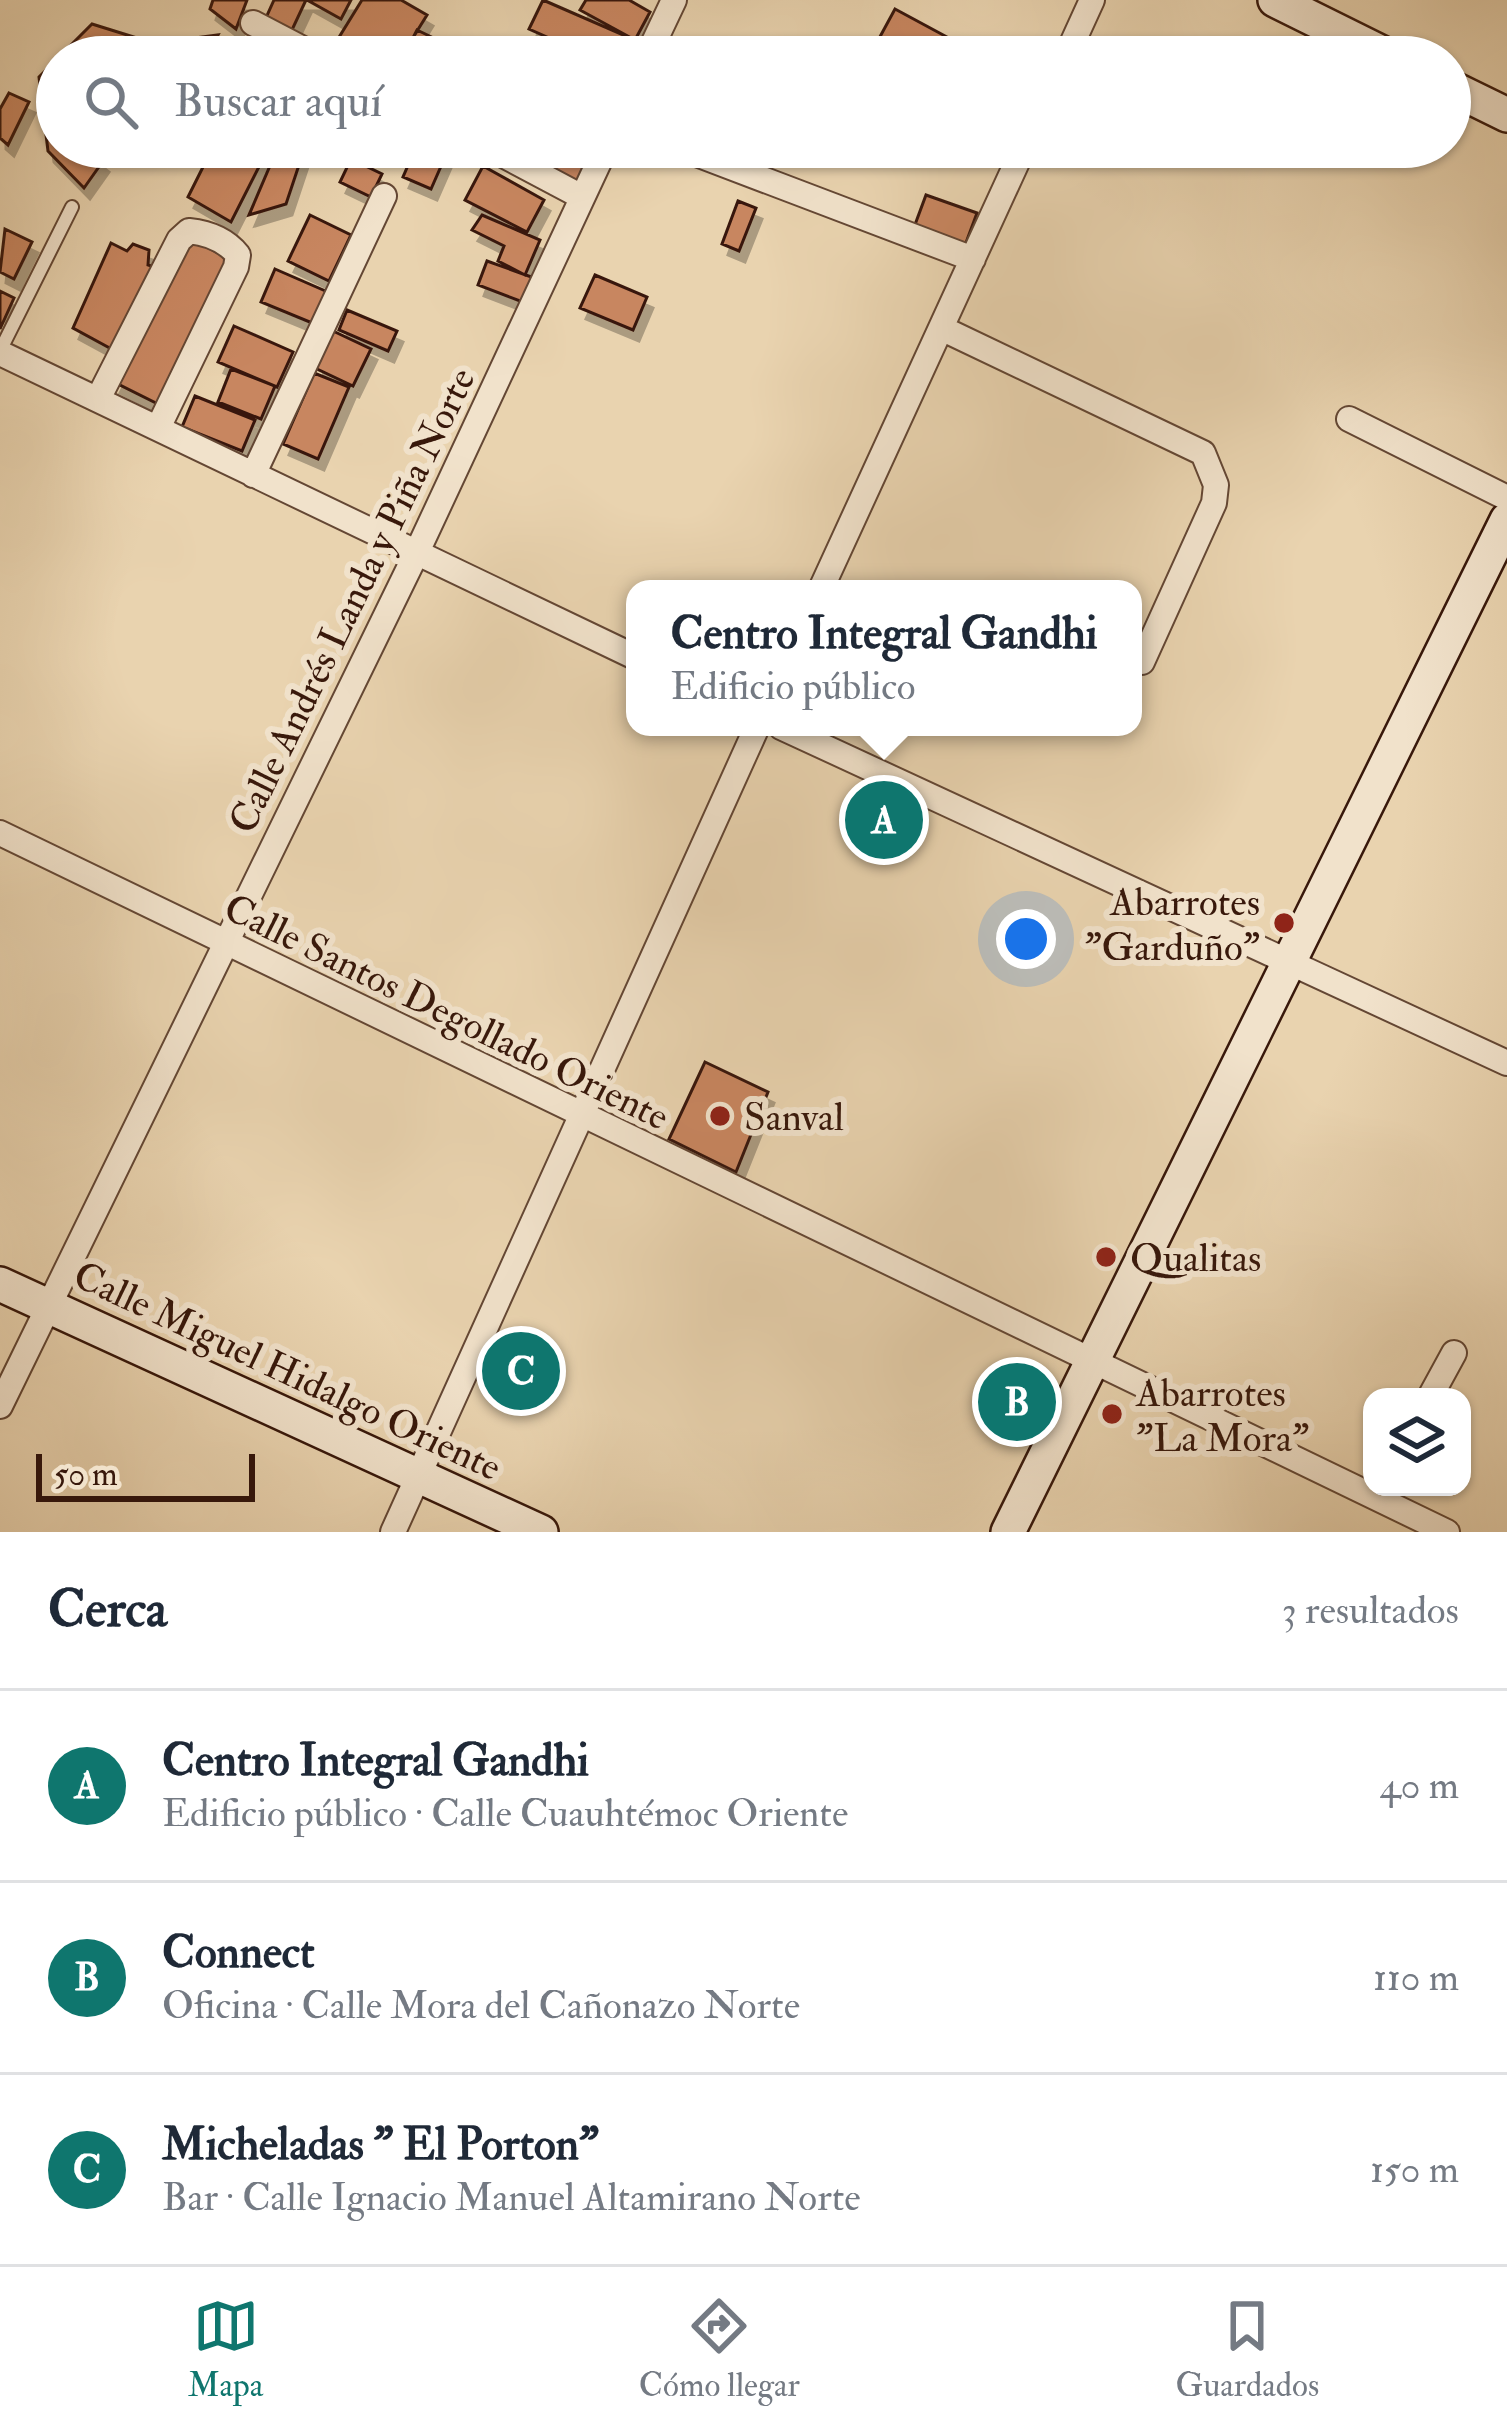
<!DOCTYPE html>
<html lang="es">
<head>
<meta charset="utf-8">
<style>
	body { margin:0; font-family:"IM FELL Double Pica",serif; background:#f2f2f3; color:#1f2937 }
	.controls { position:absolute; right:36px; bottom:36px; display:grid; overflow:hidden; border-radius:24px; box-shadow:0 3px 9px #0004 }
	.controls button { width:108px; height:108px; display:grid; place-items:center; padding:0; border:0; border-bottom:3px solid #e0e1e3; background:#fff; color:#1f2937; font:60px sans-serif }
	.scale { position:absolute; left:36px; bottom:30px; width:219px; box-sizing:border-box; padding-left:12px; border:6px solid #38180b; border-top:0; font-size:33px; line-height:42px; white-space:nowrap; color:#38180b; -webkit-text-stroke:9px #f1e2cb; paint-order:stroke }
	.you { position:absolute; left:1026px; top:939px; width:42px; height:42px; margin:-30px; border:9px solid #fff; border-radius:50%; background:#1a73e8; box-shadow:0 0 0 18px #1a73e833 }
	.badge { display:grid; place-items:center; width:78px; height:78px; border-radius:50%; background:#0f766e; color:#fff; font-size:39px; font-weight:700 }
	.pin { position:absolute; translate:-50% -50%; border:6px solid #fff; box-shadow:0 3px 12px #0006 }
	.popup { position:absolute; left:626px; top:580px; width:516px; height:156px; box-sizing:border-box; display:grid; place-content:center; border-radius:24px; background:#fff; filter:drop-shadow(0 3px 9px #0005); font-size:39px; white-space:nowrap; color:#747a83 }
	.popup b { font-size:45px; color:#1f2937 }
	.popup::after { content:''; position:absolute; left:50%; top:100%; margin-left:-24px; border:24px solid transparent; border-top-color:#fff }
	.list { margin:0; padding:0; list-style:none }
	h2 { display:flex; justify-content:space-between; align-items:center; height:156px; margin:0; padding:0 48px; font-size:51px }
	h2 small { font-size:39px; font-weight:400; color:#747a83 }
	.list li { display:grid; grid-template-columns:78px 1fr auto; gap:36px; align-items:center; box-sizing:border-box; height:192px; padding:0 48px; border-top:3px solid #e0e1e3 }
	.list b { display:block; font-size:45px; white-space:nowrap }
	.list p { margin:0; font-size:39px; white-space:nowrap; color:#747a83 }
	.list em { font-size:39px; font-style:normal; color:#747a83 }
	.icon { flex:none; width:66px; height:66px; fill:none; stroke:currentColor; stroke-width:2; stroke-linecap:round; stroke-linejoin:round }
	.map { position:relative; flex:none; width:1507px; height:1532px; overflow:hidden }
	.search { position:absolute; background:#fff; box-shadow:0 3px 9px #0004; left:36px; right:36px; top:36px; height:132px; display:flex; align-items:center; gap:30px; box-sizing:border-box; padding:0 42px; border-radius:66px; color:#747a83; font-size:45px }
	.sheet { height:732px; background:#fff }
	nav { display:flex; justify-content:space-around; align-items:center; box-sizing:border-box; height:168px; border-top:3px solid #e0e1e3; background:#fff; font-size:33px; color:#747a83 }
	nav a { display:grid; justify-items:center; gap:6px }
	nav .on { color:#0f766e }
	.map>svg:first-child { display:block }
</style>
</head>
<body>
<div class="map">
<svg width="1507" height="1532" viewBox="0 0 1507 1532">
	<defs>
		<filter id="shadow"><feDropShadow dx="6" dy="11" stdDeviation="0" flood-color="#0004"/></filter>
	</defs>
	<rect width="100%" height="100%" fill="#e9d3af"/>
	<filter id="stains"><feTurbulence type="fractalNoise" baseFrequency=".00167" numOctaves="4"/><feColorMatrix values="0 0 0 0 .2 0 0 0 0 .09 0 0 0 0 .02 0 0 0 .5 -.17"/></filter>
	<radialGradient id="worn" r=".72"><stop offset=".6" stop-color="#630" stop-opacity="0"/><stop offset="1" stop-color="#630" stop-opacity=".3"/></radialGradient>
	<path fill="#c88661" stroke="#38180b" stroke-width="3" filter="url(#shadow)" d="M 213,0 L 247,0 L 236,29 L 210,9 Z
		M 274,0 L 306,0 L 291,32 L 265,20 Z
		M 307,0 L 351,0 L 341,19 Z
		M 362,0 L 401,0 L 427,15 L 401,57 L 351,57 L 333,47 Z
		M 543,0 L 635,40 L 630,57 L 592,57 L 529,29 Z
		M 586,0 L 629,0 L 650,12 L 635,40 L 580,10 Z
		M 895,9 L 984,57 L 869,57 Z
		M 92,24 L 166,47 L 157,57 L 127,57 L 106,47 L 89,57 L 59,57 Z
		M 417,30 L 452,47 L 447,57 L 403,57 Z
		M 218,35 L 206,57 L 163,57 L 173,41 Z
		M 265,40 L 299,57 L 257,57 Z
		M 566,43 L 594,57 L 559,57 Z
		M 57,59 L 57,147 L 85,147 L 103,161 L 84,188 L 48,151 L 39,77 Z
		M 9,93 L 29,102 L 8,145 L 0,138 L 0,109 Z
		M 213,147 L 269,147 L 231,222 L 188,197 Z
		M 278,147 L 305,147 L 286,204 L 249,215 Z
		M 416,147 L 449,148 L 431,189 L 403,177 Z
		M 514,147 L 554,147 L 543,167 Z
		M 558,147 L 598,147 L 580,185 L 547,169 Z
		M 351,159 L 382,174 L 371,197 L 340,182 Z
		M 483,166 L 544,200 L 527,232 L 465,200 Z
		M 926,195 L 977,213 L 964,248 L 913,230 Z
		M 738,201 L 756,208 L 739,251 L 722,244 Z
		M 310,215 L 351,235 L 329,281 L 288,261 Z
		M 482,215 L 540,240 L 525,275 L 498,261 L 504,246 L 472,230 Z
		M 5,229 L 32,242 L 14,279 L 0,272 Z
		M 189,238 L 234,261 L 160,405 L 114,382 Z
		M 111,243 L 127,251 L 133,244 L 149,250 L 148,265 L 160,269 L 117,352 L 73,328 Z
		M 487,261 L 537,279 L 528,304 L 478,285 Z
		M 275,269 L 330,293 L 317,325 L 261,302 Z
		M 595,275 L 647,297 L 633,330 L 580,308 Z
		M 0,291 L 14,298 L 0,329 Z
		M 347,310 L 397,331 L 388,351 L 339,330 Z
		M 234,326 L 293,352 L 277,387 L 218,362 Z
		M 333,331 L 371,349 L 353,386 L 315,368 Z
		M 231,369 L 275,386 L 261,419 L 218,402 Z
		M 314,373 L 349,387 L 318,459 L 283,444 Z
		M 195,396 L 255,420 L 242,451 L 182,427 Z
		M 705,1062 L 768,1092 L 736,1172 L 669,1139 Z"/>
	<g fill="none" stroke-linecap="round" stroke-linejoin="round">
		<g stroke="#644734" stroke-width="16">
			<path id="lane" d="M 0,351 L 72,207"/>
		</g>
		<g stroke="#644734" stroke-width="28">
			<path id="street" d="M 253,23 L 318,57
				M 647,57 L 674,0
				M 1066,57 L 1092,0
				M 488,147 L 582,197
				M 678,147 L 973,259
				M 941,328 L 1203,453 L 1216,485 L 1214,503 L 1142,662
				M 0,353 L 635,657
				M 98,399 L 179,240 L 189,231 C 208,233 226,240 238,255 L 236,267 L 158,428
				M 1349,419 L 1507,498
				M 253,475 L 384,196
				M 821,589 L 1024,147
				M 781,727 L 1507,1063
				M 0,833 L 1447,1532
				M 1430,1397 L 1454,1353
				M 0,1406 L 417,552 L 606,147
				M 393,1532 L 757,727"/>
		</g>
		<g stroke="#38180b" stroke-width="38">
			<path id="secondary" d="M 1275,0 L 1390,57
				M 1450,87 L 1507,115
				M 0,1284 L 541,1532
				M 1008,1532 L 1507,520"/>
		</g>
		<use href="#lane" stroke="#f1e2cb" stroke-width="12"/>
		<use href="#street" stroke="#f1e2cb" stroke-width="24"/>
		<use href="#secondary" stroke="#f1e2cb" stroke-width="33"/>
	</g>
	<g fill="#8f2418" stroke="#f1e2cb" stroke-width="4.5">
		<circle cx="1284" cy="923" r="12"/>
		<circle cx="720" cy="1116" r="12"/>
		<circle cx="1106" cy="1257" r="12"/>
		<circle cx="1112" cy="1414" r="12"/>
	</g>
	<g text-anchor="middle" stroke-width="12" stroke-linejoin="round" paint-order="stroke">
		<g font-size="39" fill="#38180b" stroke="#f1e2cb">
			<text transform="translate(351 600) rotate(-64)" y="14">Calle Andrés Landa y Piña Norte</text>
			<text transform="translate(447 1011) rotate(26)" y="14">Calle Santos Degollado Oriente</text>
			<text transform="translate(288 1370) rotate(25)" y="14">Calle Miguel Hidalgo Oriente</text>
		</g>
		<g font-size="39" fill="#38180b" stroke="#f1e2cb" text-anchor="start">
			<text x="1260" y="915" text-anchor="end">Abarrotes<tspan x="1260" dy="45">"Garduño"</tspan></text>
			<text x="744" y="1130">Sanval</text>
			<text x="1130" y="1271">Qualitas</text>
			<text x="1136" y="1406">Abarrotes<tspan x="1136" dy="45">"La Mora"</tspan></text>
		</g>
	</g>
	<rect width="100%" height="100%" filter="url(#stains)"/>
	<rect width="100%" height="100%" fill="url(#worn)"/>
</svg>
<div class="controls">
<button><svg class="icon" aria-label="layers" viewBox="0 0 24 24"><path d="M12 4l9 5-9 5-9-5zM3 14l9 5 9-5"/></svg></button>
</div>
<div class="scale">50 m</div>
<div class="you"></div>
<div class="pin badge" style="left:884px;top:820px">A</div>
<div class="popup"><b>Centro Integral Gandhi</b>Edificio público</div>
<div class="pin badge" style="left:1017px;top:1402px">B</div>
<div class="pin badge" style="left:521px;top:1371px">C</div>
<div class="search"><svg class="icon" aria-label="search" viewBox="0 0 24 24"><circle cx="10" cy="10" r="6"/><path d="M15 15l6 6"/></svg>Buscar aquí</div>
</div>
<section class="sheet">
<h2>Cerca<small>3 resultados</small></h2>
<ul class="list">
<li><span class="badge">A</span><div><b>Centro Integral Gandhi</b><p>Edificio público · Calle Cuauhtémoc Oriente</p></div><em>40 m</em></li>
<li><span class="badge">B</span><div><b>Connect</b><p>Oficina · Calle Mora del Cañonazo Norte</p></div><em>110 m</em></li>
<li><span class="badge">C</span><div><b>Micheladas &quot; El Porton&quot;</b><p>Bar · Calle Ignacio Manuel Altamirano Norte</p></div><em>150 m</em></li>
</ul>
</section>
<nav>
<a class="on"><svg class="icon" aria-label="map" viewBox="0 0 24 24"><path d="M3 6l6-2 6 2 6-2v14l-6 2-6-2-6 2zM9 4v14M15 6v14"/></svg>Mapa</a>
<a><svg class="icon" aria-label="directions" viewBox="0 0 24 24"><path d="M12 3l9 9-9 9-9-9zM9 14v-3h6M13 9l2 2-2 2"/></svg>Cómo llegar</a>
<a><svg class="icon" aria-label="saved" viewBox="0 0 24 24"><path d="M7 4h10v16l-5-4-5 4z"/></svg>Guardados</a>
</nav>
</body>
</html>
